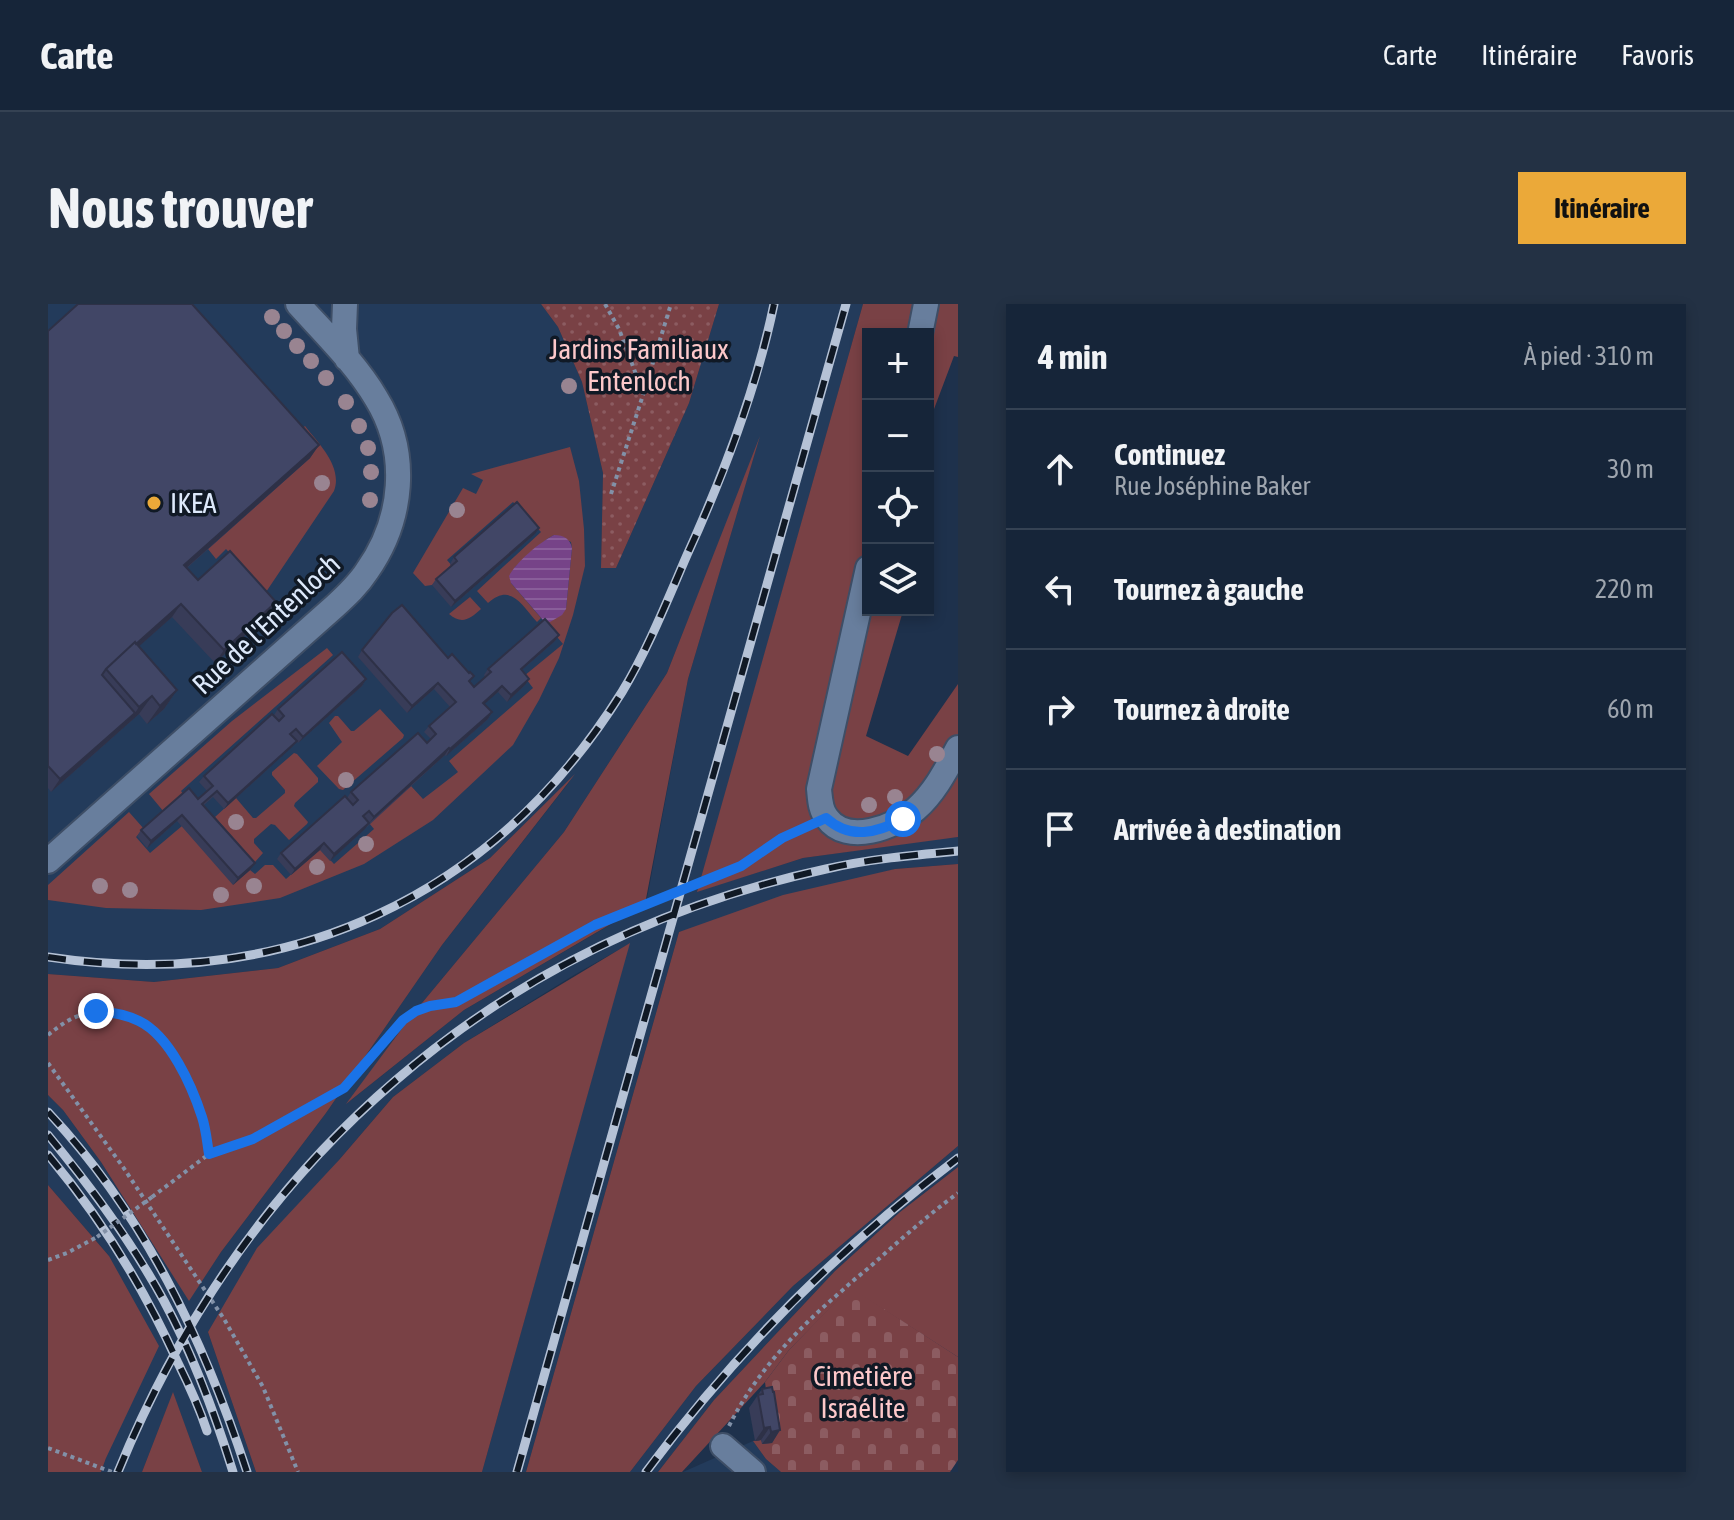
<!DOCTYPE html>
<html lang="fr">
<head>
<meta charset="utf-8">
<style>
	body { margin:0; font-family:"Asap Condensed",sans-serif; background:#233144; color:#f1f3f6 }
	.controls { position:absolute; right:24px; top:24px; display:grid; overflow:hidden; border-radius:0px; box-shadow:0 4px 12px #0003 }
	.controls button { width:72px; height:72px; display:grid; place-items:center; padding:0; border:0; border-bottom:2px solid #354253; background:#162539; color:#f1f3f6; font:40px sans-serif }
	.stop { position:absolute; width:24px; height:24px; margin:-18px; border:6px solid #1a73e8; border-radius:50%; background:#fff }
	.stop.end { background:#1a73e8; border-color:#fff; box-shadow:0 2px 8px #0008 }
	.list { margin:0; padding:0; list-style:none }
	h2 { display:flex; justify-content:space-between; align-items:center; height:104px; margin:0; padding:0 32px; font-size:34px }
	h2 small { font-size:26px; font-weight:400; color:#9ea5ae }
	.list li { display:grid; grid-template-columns:52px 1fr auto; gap:24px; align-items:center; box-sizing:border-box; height:120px; padding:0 32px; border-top:2px solid #354253 }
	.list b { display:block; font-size:30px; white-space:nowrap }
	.list p { margin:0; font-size:26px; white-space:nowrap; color:#9ea5ae }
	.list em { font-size:26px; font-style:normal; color:#9ea5ae }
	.icon { flex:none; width:44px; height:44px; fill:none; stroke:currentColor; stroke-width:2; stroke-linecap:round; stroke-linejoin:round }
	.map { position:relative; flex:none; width:910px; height:1168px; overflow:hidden; border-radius:0px }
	header { display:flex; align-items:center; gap:48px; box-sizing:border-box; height:112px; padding:0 40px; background:#162539; border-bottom:2px solid #354253 }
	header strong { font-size:38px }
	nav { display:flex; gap:44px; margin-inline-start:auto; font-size:28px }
	.intro { display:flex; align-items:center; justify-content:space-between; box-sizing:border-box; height:192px; padding:0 48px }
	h1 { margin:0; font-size:56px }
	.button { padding:20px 36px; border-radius:0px; background:#eba939; color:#111; font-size:28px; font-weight:700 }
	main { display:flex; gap:48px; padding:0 48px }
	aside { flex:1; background:#162539; border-radius:0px; box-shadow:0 4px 12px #0003 }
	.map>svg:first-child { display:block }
</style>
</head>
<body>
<header>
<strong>Carte</strong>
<nav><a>Carte</a><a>Itinéraire</a><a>Favoris</a></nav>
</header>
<div class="intro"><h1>Nous trouver</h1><a class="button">Itinéraire</a></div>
<main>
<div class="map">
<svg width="910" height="1168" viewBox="0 0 910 1168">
	<defs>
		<pattern id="cemetery-stones" width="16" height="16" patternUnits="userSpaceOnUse" patternTransform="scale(2)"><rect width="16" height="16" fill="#794145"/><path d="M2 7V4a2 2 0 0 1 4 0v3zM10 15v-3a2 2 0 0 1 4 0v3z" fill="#8c5c61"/></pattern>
		<pattern id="garden-dots" width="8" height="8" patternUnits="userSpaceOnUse" patternTransform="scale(2)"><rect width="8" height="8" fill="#794145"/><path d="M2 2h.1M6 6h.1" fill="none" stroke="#8c5c61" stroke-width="1.8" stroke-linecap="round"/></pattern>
		<pattern id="water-rules" width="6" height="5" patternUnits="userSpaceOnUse" patternTransform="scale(2)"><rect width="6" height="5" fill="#764388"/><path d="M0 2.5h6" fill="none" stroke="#895e9a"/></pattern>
	</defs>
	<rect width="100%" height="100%" fill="#1e314c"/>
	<path fill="#233b5b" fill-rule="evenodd" d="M 0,0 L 493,0 L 510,23 L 534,78 L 555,169 L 553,263 L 568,264 L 641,99 L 671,0 L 815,0 L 650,587 L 755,554 L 897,534 L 910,533 L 910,560 L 847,565 L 631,628 L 478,1168 L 434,1168 L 581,640 L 526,671 L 416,739 L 345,793 L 291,856 L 160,1028 L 208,1168 L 154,1168 L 125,1089 L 94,1168 L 53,1168 L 58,1154 L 61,952 L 0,881 L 0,791 L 15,806 L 53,858 L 141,996 L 173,948 L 278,809 L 394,641 L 522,477 L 442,554 L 332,625 L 230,664 L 106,678 L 0,670 ZM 708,145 L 640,375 L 598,600 L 416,706 L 302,797 L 364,711 L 516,528 L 619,369 Z
		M 910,842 L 910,863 L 852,908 L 787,967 L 666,1096 L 610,1168 L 582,1168 L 648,1082 L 745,982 Z
		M 705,1137 L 718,1155 L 733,1168 L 635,1168 Z"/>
	<path fill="#794145" d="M 815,0 L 910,0 L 910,53 L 906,52 L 880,121 L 880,30 L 820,30 L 820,306 L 855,307 L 818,432 L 860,452 L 910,380 L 910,533 L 755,554 L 649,588 Z
		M 257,122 C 271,140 295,163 286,187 L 218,288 L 178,245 L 168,255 L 160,245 L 262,154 L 244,133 Z
		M 712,132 L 640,375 L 597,600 L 416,706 L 298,800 L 364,711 L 516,528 L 619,369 Z
		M 522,143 L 531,177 L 536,225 L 537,262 L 525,311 L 511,354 L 491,396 L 465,441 L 385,516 L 316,560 L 232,594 L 153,606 L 58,604 L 0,596 L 0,581 L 81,508 L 96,525 L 88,533 L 102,549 L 134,522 L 185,580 L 202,566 L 207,570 L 217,561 L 225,561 L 238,575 L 272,545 L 286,560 L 326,525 L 321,519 L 363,482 L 375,495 L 410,468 L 401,457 L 485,384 L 476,372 L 515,340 L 495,316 L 498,317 L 518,304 L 524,244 L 523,238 L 506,231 L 499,235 L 467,263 L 463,279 L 493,314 L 489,318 C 473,300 463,279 440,299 L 429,287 L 493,228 L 465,198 L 399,256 L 405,263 L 384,281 L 377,282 L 365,269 L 415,184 L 428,190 L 435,176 L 423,170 Z
		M 422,293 L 433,305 C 422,315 414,321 401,310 Z
		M 279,344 L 285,351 L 133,487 L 136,491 L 116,508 L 101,490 L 184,417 Z
		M 332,405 L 356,431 L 355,434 L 295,486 L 291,485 L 269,462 L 294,438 L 281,419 L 287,412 L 290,412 L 303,427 L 306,427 Z
		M 246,449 L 249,450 L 270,474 L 270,478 L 247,499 L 246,502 L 260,518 L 259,520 L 241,536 L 227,521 L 223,520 L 206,535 L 206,539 L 215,549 L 207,558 L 205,557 L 167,513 L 188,494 L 205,514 L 208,514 L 237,489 L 237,486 L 224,471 L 224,468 Z
		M 527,470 L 394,641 L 278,809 L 173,948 L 141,997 L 53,858 L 15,806 L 0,791 L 0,670 L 106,678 L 230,664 L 332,625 L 442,554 Z
		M 910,560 L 910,842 L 745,982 L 648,1082 L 582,1168 L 478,1168 L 631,628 L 735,591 L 847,565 Z
		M 582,639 L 434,1168 L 208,1168 L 160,1028 L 209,944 L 291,856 L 345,793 L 416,739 Z
		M 910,863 L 910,1053 L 802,984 L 741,1046 L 717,1078 L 634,1168 L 610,1168 L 666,1096 L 787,967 L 852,908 Z
		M 0,881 L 61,952 L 111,1042 L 58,1154 L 53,1168 L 0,1168 Z
		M 125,1088 L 154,1168 L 94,1168 Z"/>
	<path fill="url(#cemetery-stones)" d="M 802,983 L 910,1053 L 910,1156 L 902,1168 L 733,1168 L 718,1155 L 705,1137 L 713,1136 L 715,1140 L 724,1133 L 717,1078 L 741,1046 Z"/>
	<path fill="url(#garden-dots)" d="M 493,0 L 671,0 L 641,99 L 568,264 L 553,264 L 555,169 L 534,78 L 510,23 Z"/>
	<path fill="url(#water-rules)" d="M 506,231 C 516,231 522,235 524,244 L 518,305 L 514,311 L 502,318 L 495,316 L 463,279 L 461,272 C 468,258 492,238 506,231 Z"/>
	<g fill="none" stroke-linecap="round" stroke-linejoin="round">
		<g stroke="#3e4e66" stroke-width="28">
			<path id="minor" d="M 297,0 L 296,25 L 299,55
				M 872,30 L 878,0
				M 820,264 L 771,485 C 772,494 772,506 779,514 C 799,542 847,523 868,505 C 887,488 898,466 910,444
				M 0,557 L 286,303 C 298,292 310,281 319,267 C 355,216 362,149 328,94 C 308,60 277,30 250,0
				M 675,1142 L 705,1168"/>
		</g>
		<path stroke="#8291a8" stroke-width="4" stroke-dasharray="4 4" stroke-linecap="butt" d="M 557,0 L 571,25 L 595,89
			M 563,190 L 595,91 L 623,0
			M 643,583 L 693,562 L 734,534 L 757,524
			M 0,731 C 23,712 43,702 73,711 C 130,727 152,798 161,850
			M 0,759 L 75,863 L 176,1015 L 215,1083 L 250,1168
			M 104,893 L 161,850 L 205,835 L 296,784 L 344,727 L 355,716 L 368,707 L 382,702 L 408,698 L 547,621 L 609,596
			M 0,956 L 19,949 L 49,933
			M 681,1122 C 708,1068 750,1024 796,985 C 805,976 815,969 824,961 C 852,936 880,911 910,889
			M 0,1144 L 64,1168"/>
		<use href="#minor" stroke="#687e9d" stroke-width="24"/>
		<g stroke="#b5c2d6" stroke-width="9">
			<path id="rail" d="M 0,653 C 239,689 446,593 574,388 C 600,345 619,297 639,251 C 676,170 708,87 726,0
				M 0,808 C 96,910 156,1036 199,1168
				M 0,831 C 43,883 84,938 116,997 C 145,1051 167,1110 185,1168
				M 0,851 C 53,914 96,984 130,1059 C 141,1081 151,1103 159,1127
				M 70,1168 C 198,856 446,637 778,565 C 821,555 866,551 910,547
				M 469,1168 L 798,0
				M 598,1168 C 686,1050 792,943 910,854"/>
		</g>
		<use href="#rail" stroke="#101925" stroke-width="6" stroke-dasharray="18" stroke-linecap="butt"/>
		<path stroke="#8291a8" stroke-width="4" stroke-dasharray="4 4" stroke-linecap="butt" d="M 609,596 L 643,583
			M 49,933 L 104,893"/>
	</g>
	<g fill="#998491">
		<circle cx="224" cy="13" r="8"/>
		<circle cx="236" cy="27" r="8"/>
		<circle cx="249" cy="42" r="8"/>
		<circle cx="263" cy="57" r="8"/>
		<circle cx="278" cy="74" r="8"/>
		<circle cx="521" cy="82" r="8"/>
		<circle cx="298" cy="98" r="8"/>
		<circle cx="311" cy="122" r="8"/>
		<circle cx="320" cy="144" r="8"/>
		<circle cx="323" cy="168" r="8"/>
		<circle cx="274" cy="179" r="8"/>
		<circle cx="322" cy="196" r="8"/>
		<circle cx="409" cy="206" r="8"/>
		<circle cx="889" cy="450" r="8"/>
		<circle cx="298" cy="476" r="8"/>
		<circle cx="847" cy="493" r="8"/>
		<circle cx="821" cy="501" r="8"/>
		<circle cx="188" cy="518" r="8"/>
		<circle cx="318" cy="540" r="8"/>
		<circle cx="269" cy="563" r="8"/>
		<circle cx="52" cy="582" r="8"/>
		<circle cx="206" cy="582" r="8"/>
		<circle cx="82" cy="586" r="8"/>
		<circle cx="173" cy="591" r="8"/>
	</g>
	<path fill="#383c58" d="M 0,27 L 271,141 L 262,154 L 139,264 L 150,276 L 219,311 L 167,359 L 124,313 L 91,342 L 129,386 L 116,405 L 99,420 L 91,410 L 3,488 L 0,484 Z
		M 487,230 L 403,303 L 384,281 L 388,275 L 403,262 L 402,260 L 406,253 Z
		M 511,331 L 507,337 L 474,366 L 477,381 L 459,398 L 450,388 L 436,400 L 444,408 L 440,415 L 398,452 L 397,451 L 282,557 L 272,546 L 243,571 L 229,555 L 233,549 L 299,494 L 303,488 L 383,435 L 376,428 L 381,422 L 402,403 L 386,385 L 359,409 L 310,353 L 314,346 L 422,378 L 426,383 L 437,373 L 436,371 L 440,365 Z
		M 318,375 L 314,382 L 250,439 L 249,437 L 244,443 L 176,505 L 165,493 L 156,501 L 207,559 L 202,566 L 185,581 L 129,517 L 99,544 L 89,532 L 93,526 L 150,495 L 159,487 L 151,478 L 156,472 L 226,411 L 230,405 Z
		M 714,1085 L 732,1126 L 724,1139 L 714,1140 L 713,1136 L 707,1137 L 701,1104 Z"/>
	<path fill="#2e3147" d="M 271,141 L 262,154 L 127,274 L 136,261 Z
		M 491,224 L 487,230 L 403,303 L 407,297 Z
		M 228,298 L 219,311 L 167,359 L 176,346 Z
		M 133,300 L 124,313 L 61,369 L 59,366 Z
		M 511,331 L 507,337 L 468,371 L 473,365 Z
		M 318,375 L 314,382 L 250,439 L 255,433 Z
		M 481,375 L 477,381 L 459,398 L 463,391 Z
		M 390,379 L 386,385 L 359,409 L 364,402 Z
		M 454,382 L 450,388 L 431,405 L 435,399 Z
		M 129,386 L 116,405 L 99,420 L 112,402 Z
		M 104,392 L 91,410 L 3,488 L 12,475 L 87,409 L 91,403 Z
		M 444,408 L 440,415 L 398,452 L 402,445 Z
		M 249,437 L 244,443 L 176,505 L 180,499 Z
		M 401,444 L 397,451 L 321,519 L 326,513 Z
		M 134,511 L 129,517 L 99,544 L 103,537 Z
		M 321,519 L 317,525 L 282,557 L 286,550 Z
		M 276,539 L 272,546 L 243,571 L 247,565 Z
		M 207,559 L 202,566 L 185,581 L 190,574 Z
		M 722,1123 L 713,1136 L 707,1137 L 716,1124 Z
		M 732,1126 L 724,1139 L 714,1140 L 723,1128 Z"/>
	<path fill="#414666" stroke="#2e3147" stroke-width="2" d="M 30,0 L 144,0 L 271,141 L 136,261 L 150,276 L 182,247 L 228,298 L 176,346 L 133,300 L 88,340 L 87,338 L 58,365 L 54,371 L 87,409 L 12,475 L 0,462 L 0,27 Z
		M 469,198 L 491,224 L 407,297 L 388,275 L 409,257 L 406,253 Z
		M 354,301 L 400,354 L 404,350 L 421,369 L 422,368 L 426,372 L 421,377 L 426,383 L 443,368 L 440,365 L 497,315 L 511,331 L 473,365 L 481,375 L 463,391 L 454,382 L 435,399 L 444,408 L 402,445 L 401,444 L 326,513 L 321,507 L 315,512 L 321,519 L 286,550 L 276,539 L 247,565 L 233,549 L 297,492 L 305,501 L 310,496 L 303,488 L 370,429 L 379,439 L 388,430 L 381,422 L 408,398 L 390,379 L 364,402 L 314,346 L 344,309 Z
		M 87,338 L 129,386 L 112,402 L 104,392 L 91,403 L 58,365 Z
		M 294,348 L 318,375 L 255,433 L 248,425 L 242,430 L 249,437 L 180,499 L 169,487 L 154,500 L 207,559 L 190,574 L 134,511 L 103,537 L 93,526 L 141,484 L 150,495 L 165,482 L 156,472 L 224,410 L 231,417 L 236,412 L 230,405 Z
		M 724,1083 L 725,1088 L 726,1088 L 732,1126 L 723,1128 L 722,1123 L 716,1124 L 710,1091 L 715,1090 L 714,1085 Z"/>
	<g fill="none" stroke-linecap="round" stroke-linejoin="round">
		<path stroke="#1a73e8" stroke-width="10" d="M 48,707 C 63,708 77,710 91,717 C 122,732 144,782 154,813 C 158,825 159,838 161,850 L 205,835 L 296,784 L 355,716 L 368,707 L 382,702 L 408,698 L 547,621 L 693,562 L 734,534 L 778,514 C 802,536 829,529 855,515"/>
	</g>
	<circle fill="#eba939" stroke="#101925" stroke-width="3" cx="106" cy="199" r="8"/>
	<g text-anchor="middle" stroke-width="7" stroke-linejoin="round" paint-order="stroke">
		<g font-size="28" fill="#fdc8ca" stroke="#101925">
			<text x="591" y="55">Jardins Familiaux<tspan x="591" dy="32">Entenloch</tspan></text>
			<text x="815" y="1082">Cimetière<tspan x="815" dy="32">Israélite</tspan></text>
		</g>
		<g font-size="28" fill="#dde9fb" stroke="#101925" text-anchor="start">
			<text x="122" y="209">IKEA</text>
		</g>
		<g font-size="28" fill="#dde9fb" stroke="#101925">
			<text transform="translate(218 320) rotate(-43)" y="10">Rue de l'Entenloch</text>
		</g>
	</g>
</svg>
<div class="controls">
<button>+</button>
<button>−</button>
<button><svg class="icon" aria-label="locate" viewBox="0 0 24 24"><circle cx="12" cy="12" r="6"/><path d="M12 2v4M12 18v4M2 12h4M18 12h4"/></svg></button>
<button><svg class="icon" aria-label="layers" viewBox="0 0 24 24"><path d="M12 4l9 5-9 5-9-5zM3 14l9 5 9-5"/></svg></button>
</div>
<div class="stop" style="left:855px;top:515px"></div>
<div class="stop end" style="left:48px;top:707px"></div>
</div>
<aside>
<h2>4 min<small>À pied · 310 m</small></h2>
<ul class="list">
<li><svg class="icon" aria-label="ahead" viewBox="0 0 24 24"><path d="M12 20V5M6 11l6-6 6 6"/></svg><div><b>Continuez</b><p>Rue Joséphine Baker</p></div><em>30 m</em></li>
<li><svg class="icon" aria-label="left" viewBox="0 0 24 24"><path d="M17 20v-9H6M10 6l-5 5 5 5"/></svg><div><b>Tournez à gauche</b></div><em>220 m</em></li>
<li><svg class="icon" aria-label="right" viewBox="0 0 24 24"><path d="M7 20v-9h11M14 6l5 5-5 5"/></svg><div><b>Tournez à droite</b></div><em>60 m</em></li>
<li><svg class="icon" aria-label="arrive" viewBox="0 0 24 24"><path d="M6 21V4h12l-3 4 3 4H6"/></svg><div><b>Arrivée à destination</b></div></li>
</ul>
</aside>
</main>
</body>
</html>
